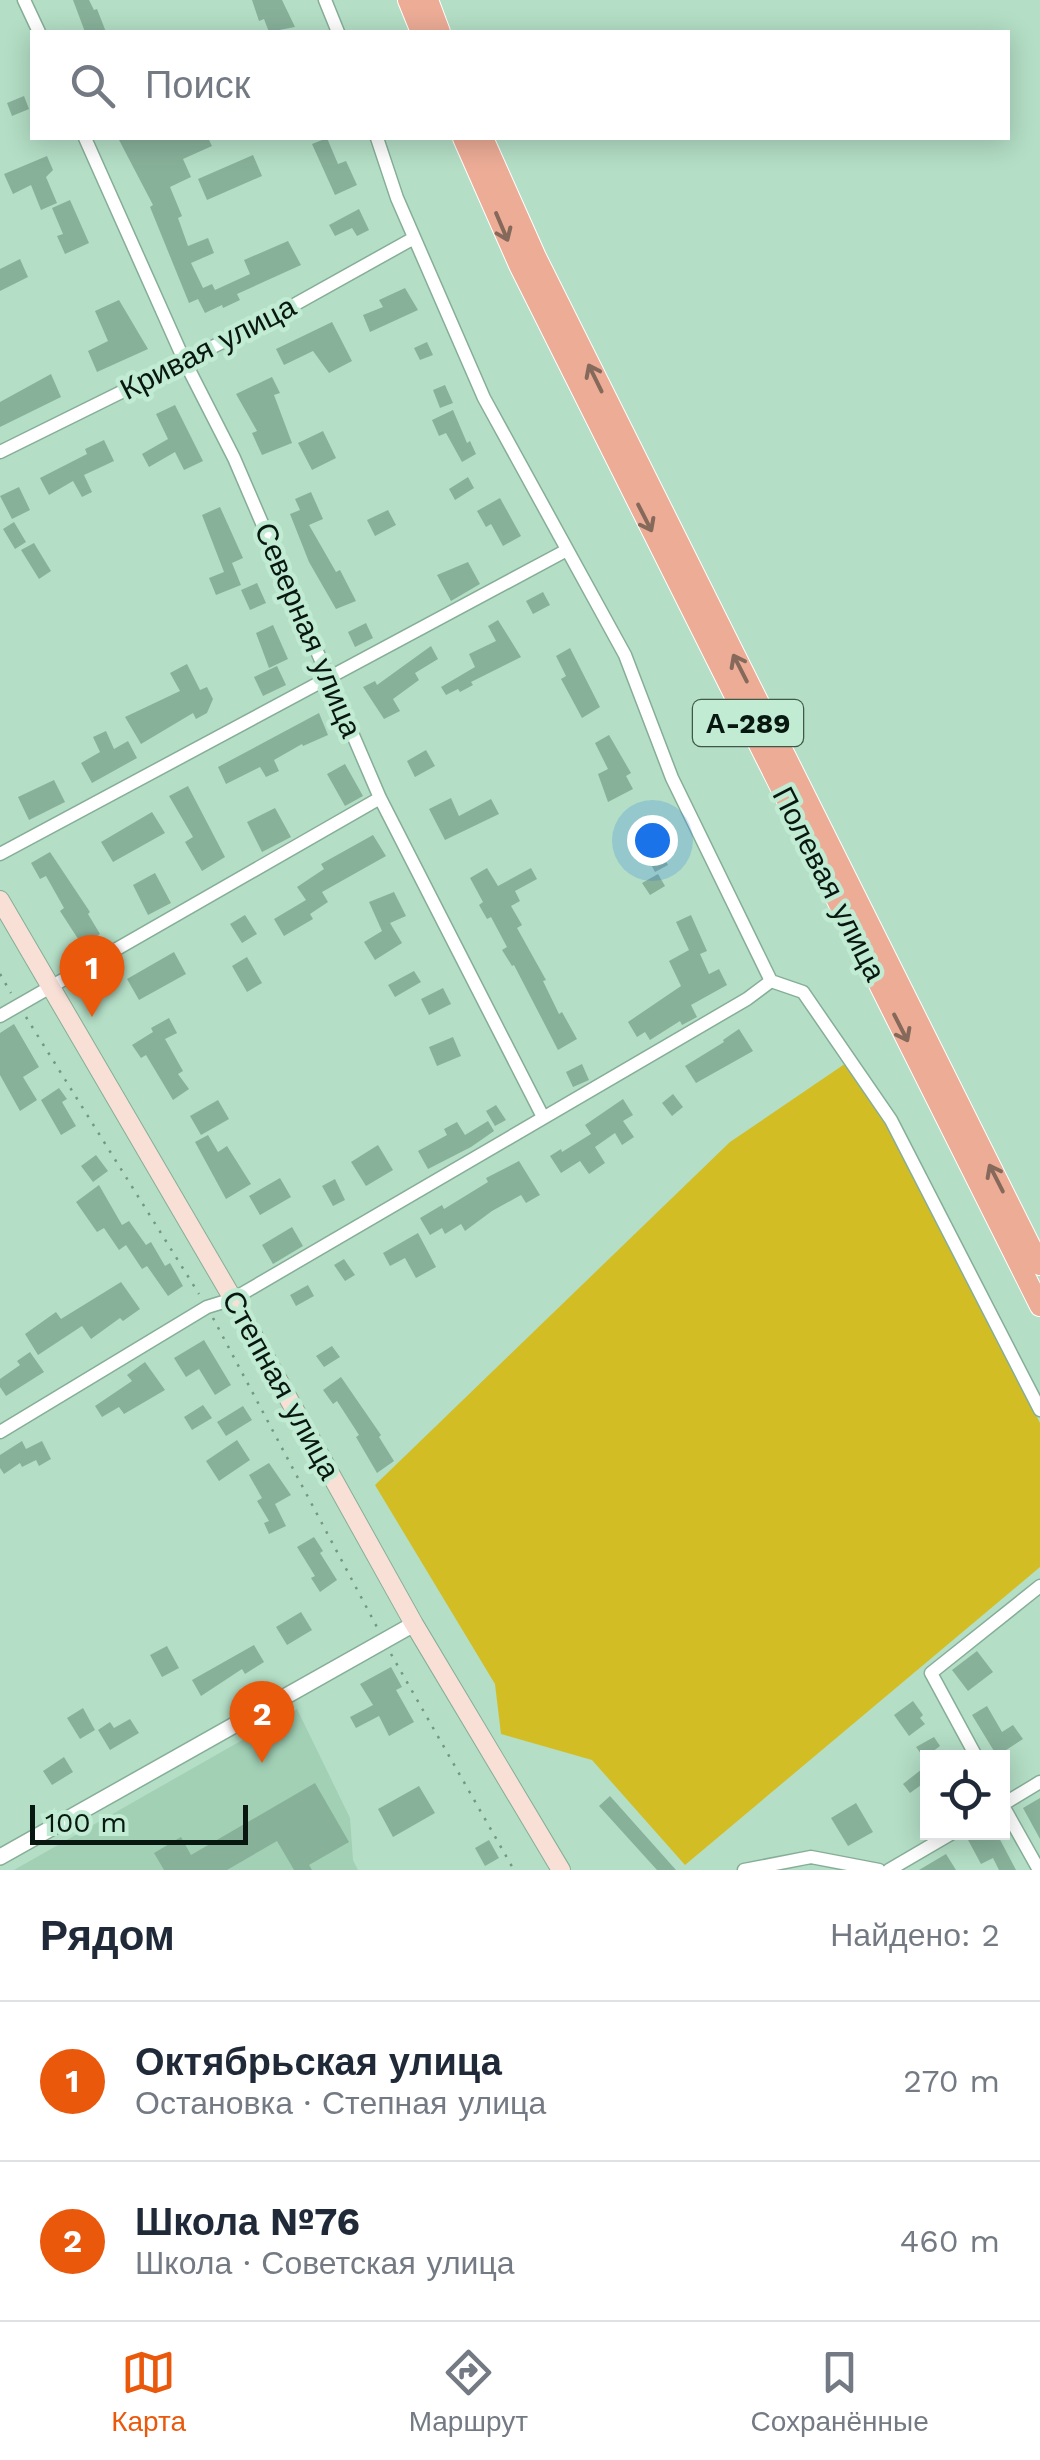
<!DOCTYPE html>
<html lang="ru">
<head>
<meta charset="utf-8">
<style>
	body { margin:0; font-family:"Work Sans",sans-serif; background:#f2f2f3; color:#1f2937 }
	.controls { position:absolute; right:30px; bottom:30px; display:grid; overflow:hidden; border-radius:0px; box-shadow:0 5px 25px #0003 }
	.controls button { width:90px; height:90px; display:grid; place-items:center; padding:0; border:0; border-bottom:2px solid #e0e1e3; background:#fff; color:#1f2937; font:50px sans-serif }
	.scale { position:absolute; left:30px; bottom:25px; width:218px; box-sizing:border-box; padding-left:10px; border:5px solid #081810; border-top:0; font-size:28px; line-height:35px; white-space:nowrap; color:#081810; -webkit-text-stroke:8px #c1ebd3; paint-order:stroke }
	.you { position:absolute; left:652px; top:840px; width:35px; height:35px; margin:-25px; border:8px solid #fff; border-radius:50%; background:#1a73e8; box-shadow:0 0 0 15px #1a73e833 }
	.badge { display:grid; place-items:center; width:65px; height:65px; border-radius:50%; background:#ea580c; color:#fff; font-size:32px; font-weight:700 }
	.pin { position:absolute; translate:-50% -82px; filter:drop-shadow(0 2px 5px #0008) }
	.pin::after { content:''; position:absolute; top:52px; width:35px; height:30px; background:inherit; clip-path:polygon(0 0,100% 0,50% 100%) }
	.list { margin:0; padding:0; list-style:none }
	h2 { display:flex; justify-content:space-between; align-items:center; height:130px; margin:0; padding:0 40px; font-size:42px }
	h2 small { font-size:32px; font-weight:400; color:#747a83 }
	.list li { display:grid; grid-template-columns:65px 1fr auto; gap:30px; align-items:center; box-sizing:border-box; height:160px; padding:0 40px; border-top:2px solid #e0e1e3 }
	.list b { display:block; font-size:38px; white-space:nowrap }
	.list p { margin:0; font-size:32px; white-space:nowrap; color:#747a83 }
	.list em { font-size:32px; font-style:normal; color:#747a83 }
	.icon { flex:none; width:55px; height:55px; fill:none; stroke:currentColor; stroke-width:2; stroke-linecap:round; stroke-linejoin:round }
	.map { position:relative; flex:none; width:1040px; height:1870px; overflow:hidden }
	.search { position:absolute; background:#fff; box-shadow:0 5px 25px #0003; left:30px; right:30px; top:30px; height:110px; display:flex; align-items:center; gap:25px; box-sizing:border-box; padding:0 35px; border-radius:0px; color:#747a83; font-size:38px }
	.sheet { height:450px; background:#fff }
	nav { display:flex; justify-content:space-around; align-items:center; box-sizing:border-box; height:140px; border-top:2px solid #e0e1e3; background:#fff; font-size:28px; color:#747a83 }
	nav a { display:grid; justify-items:center; gap:5px }
	nav .on { color:#ea580c }
	.map>svg:first-child { display:block }
</style>
</head>
<body>
<div class="map">
<svg width="1040" height="1870" viewBox="0 0 1040 1870">
	<rect width="100%" height="100%" fill="#b4dec6"/>
	<path fill="#a1d0b5" d="M 297,1709 L 350,1818 L 353,1860 L 358,1870 L 14,1870 Z"/>
	<path fill="#d3bd24" d="M 855,1057 L 1040,1423 L 1040,1567 L 685,1865 L 592,1760 L 501,1734 L 495,1684 L 375,1485 L 730,1142 Z"/>
	<path fill="#88b19a" d="M 73,0 L 89,0 L 94,10 L 97,9 L 106,32 L 85,32 Z
		M 252,0 L 282,0 L 295,27 L 269,32 L 264,19 L 259,21 Z
		M 24,96 L 29,109 L 12,116 L 7,103 Z
		M 118,138 L 208,138 L 212,146 L 183,159 L 191,177 L 170,187 L 182,216 L 178,218 L 188,246 L 208,238 L 214,253 L 191,263 L 203,288 L 212,284 L 215,290 L 250,274 L 244,260 L 288,241 L 301,265 L 237,294 L 240,300 L 223,308 L 222,305 L 205,313 L 198,299 L 189,303 L 150,207 L 153,205 Z
		M 327,138 L 338,164 L 346,161 L 357,185 L 335,195 L 312,144 Z
		M 253,155 L 262,176 L 207,200 L 198,179 Z
		M 47,156 L 53,170 L 46,177 L 57,203 L 41,210 L 31,185 L 13,194 L 4,174 Z
		M 70,200 L 89,243 L 65,254 L 57,236 L 63,234 L 52,208 Z
		M 359,209 L 369,230 L 357,236 L 352,228 L 335,236 L 329,225 Z
		M 20,259 L 28,277 L 0,291 L 0,269 Z
		M 405,288 L 418,310 L 370,332 L 363,315 L 383,307 L 379,300 Z
		M 119,300 L 148,349 L 97,372 L 88,351 L 108,341 L 95,311 Z
		M 332,322 L 352,361 L 329,373 L 313,351 L 284,365 L 276,349 Z
		M 427,342 L 433,355 L 420,360 L 414,348 Z
		M 51,374 L 61,397 L 0,427 L 0,402 Z
		M 272,377 L 280,393 L 274,395 L 292,443 L 262,455 L 252,433 L 257,431 L 236,394 Z
		M 445,385 L 453,403 L 440,408 L 433,390 Z
		M 175,405 L 203,461 L 184,470 L 175,452 L 149,467 L 142,454 L 168,439 L 156,414 Z
		M 453,410 L 467,443 L 470,441 L 476,454 L 462,462 L 446,433 L 439,436 L 432,420 Z
		M 323,431 L 336,458 L 312,470 L 298,443 Z
		M 104,440 L 114,461 L 84,475 L 92,492 L 82,497 L 73,481 L 49,495 L 40,478 L 87,454 L 85,449 Z
		M 468,477 L 474,488 L 455,500 L 449,489 Z
		M 19,487 L 30,510 L 12,519 L 0,496 Z
		M 311,492 L 323,519 L 309,525 L 336,572 L 340,570 L 356,601 L 336,609 L 309,562 L 290,514 L 300,510 L 295,499 Z
		M 500,498 L 521,536 L 503,546 L 491,524 L 486,527 L 477,511 Z
		M 220,507 L 243,558 L 232,563 L 241,585 L 216,595 L 209,578 L 224,572 L 202,515 Z
		M 388,510 L 396,525 L 375,536 L 367,520 Z
		M 14,522 L 26,542 L 15,549 L 3,529 Z
		M 34,543 L 51,571 L 39,579 L 21,550 Z
		M 468,562 L 480,584 L 451,601 L 437,575 Z
		M 257,583 L 266,603 L 250,610 L 241,590 Z
		M 543,592 L 550,605 L 533,614 L 526,601 Z
		M 498,620 L 521,657 L 471,682 L 473,685 L 460,692 L 458,689 L 446,695 L 441,687 L 475,667 L 469,654 L 496,641 L 488,626 Z
		M 366,623 L 373,638 L 355,647 L 348,632 Z
		M 273,625 L 288,659 L 269,668 L 256,633 Z
		M 431,646 L 438,659 L 415,673 L 419,680 L 393,699 L 400,711 L 384,719 L 363,687 L 375,681 L 377,685 Z
		M 570,648 L 600,707 L 582,718 L 561,679 L 566,676 L 556,656 Z
		M 187,664 L 200,690 L 207,687 L 213,699 L 207,713 L 196,719 L 193,713 L 141,744 L 125,717 L 180,691 L 170,673 Z
		M 277,666 L 286,685 L 263,696 L 254,677 Z
		M 319,713 L 328,735 L 303,746 L 302,744 L 274,760 L 279,771 L 266,777 L 260,767 L 226,784 L 218,767 Z
		M 106,731 L 114,749 L 128,741 L 137,758 L 92,783 L 81,763 L 100,752 L 93,737 Z
		M 609,735 L 631,773 L 626,776 L 633,789 L 608,802 L 598,774 L 608,769 L 595,743 Z
		M 426,750 L 435,766 L 415,777 L 407,761 Z
		M 345,764 L 363,796 L 345,806 L 327,774 Z
		M 54,780 L 65,802 L 29,820 L 18,797 Z
		M 188,786 L 225,857 L 202,871 L 185,842 L 193,837 L 169,796 Z
		M 451,798 L 459,816 L 491,799 L 499,814 L 445,840 L 429,809 Z
		M 275,808 L 291,837 L 262,852 L 247,822 Z
		M 152,812 L 165,833 L 113,862 L 101,842 Z
		M 373,835 L 386,856 L 322,892 L 328,902 L 310,914 L 313,919 L 284,936 L 274,919 L 306,900 L 297,887 L 324,869 L 321,864 Z
		M 658,847 L 668,865 L 655,872 L 645,853 Z
		M 50,852 L 90,912 L 88,914 L 100,934 L 82,945 L 60,911 L 64,908 L 46,876 L 40,879 L 31,863 Z
		M 487,868 L 498,886 L 531,868 L 537,879 L 515,891 L 520,901 L 511,906 L 522,925 L 517,928 L 546,980 L 543,981 L 559,1014 L 562,1012 L 577,1039 L 558,1050 L 514,965 L 512,966 L 502,950 L 507,947 L 491,917 L 487,919 L 479,905 L 483,902 L 470,878 Z
		M 155,873 L 171,903 L 148,915 L 133,885 Z
		M 658,874 L 665,886 L 650,895 L 642,883 Z
		M 394,892 L 406,916 L 390,923 L 402,943 L 375,960 L 364,942 L 382,931 L 369,902 Z
		M 245,915 L 257,934 L 242,943 L 230,924 Z
		M 691,915 L 707,951 L 700,954 L 709,974 L 719,969 L 727,985 L 691,1005 L 697,1017 L 682,1025 L 680,1021 L 650,1040 L 645,1032 L 637,1037 L 628,1022 L 681,986 L 669,961 L 689,950 L 676,922 Z
		M 174,952 L 186,974 L 139,1000 L 127,979 Z
		M 247,957 L 262,983 L 247,992 L 232,966 Z
		M 414,971 L 421,982 L 395,997 L 388,985 Z
		M 443,988 L 451,1004 L 429,1015 L 421,999 Z
		M 169,1018 L 177,1033 L 165,1039 L 183,1071 L 178,1074 L 189,1089 L 173,1100 L 146,1055 L 141,1058 L 132,1045 L 153,1032 L 151,1028 Z
		M 14,1024 L 39,1067 L 23,1077 L 37,1100 L 20,1111 L 0,1075 L 0,1033 Z
		M 739,1029 L 753,1051 L 696,1083 L 685,1066 L 724,1042 L 723,1040 Z
		M 453,1037 L 461,1056 L 437,1066 L 429,1047 Z
		M 582,1064 L 589,1080 L 573,1087 L 566,1072 Z
		M 59,1088 L 67,1099 L 62,1102 L 76,1126 L 61,1135 L 41,1100 Z
		M 673,1094 L 683,1107 L 672,1116 L 662,1103 Z
		M 623,1099 L 633,1115 L 623,1121 L 634,1137 L 622,1145 L 615,1133 L 595,1147 L 605,1163 L 589,1174 L 580,1161 L 561,1173 L 550,1156 L 561,1149 L 562,1152 L 591,1134 L 585,1125 Z
		M 218,1100 L 229,1119 L 201,1135 L 190,1116 Z
		M 496,1105 L 506,1120 L 495,1126 L 486,1111 Z
		M 488,1121 L 494,1131 L 471,1147 L 428,1169 L 418,1151 L 447,1135 L 444,1129 L 457,1122 L 465,1135 Z
		M 208,1135 L 218,1152 L 227,1146 L 251,1184 L 226,1199 L 195,1142 Z
		M 378,1145 L 393,1170 L 366,1186 L 351,1162 Z
		M 96,1155 L 108,1171 L 93,1182 L 81,1166 Z
		M 519,1161 L 540,1195 L 526,1203 L 521,1195 L 492,1211 L 465,1231 L 461,1224 L 445,1234 L 442,1228 L 430,1235 L 420,1218 L 442,1205 L 444,1209 L 488,1182 L 486,1178 Z
		M 280,1178 L 291,1197 L 260,1215 L 249,1196 Z
		M 335,1179 L 345,1200 L 333,1206 L 322,1186 Z
		M 99,1185 L 122,1225 L 129,1221 L 146,1245 L 151,1242 L 165,1266 L 170,1263 L 183,1286 L 168,1296 L 147,1266 L 142,1269 L 126,1245 L 119,1250 L 104,1228 L 97,1232 L 76,1202 Z
		M 292,1227 L 303,1246 L 273,1264 L 262,1245 Z
		M 418,1233 L 436,1267 L 416,1278 L 405,1258 L 390,1266 L 383,1253 Z
		M 344,1259 L 355,1275 L 345,1281 L 334,1265 Z
		M 121,1282 L 140,1309 L 123,1321 L 120,1318 L 91,1339 L 82,1326 L 38,1355 L 25,1334 L 56,1312 L 61,1319 Z
		M 308,1285 L 314,1296 L 296,1306 L 290,1295 Z
		M 204,1340 L 231,1385 L 215,1395 L 199,1369 L 186,1377 L 174,1358 Z
		M 332,1346 L 340,1357 L 324,1367 L 316,1356 Z
		M 30,1352 L 44,1372 L 6,1396 L 0,1387 L 0,1379 L 20,1365 L 17,1361 Z
		M 145,1362 L 165,1390 L 124,1414 L 119,1407 L 102,1417 L 95,1406 L 132,1381 L 127,1375 Z
		M 341,1377 L 381,1435 L 379,1437 L 394,1461 L 377,1473 L 356,1437 L 359,1435 L 337,1401 L 333,1404 L 323,1390 Z
		M 203,1405 L 212,1418 L 192,1430 L 184,1417 Z
		M 243,1406 L 252,1420 L 226,1436 L 217,1422 Z
		M 237,1440 L 250,1460 L 219,1481 L 206,1461 Z
		M 22,1441 L 26,1449 L 42,1441 L 51,1459 L 39,1466 L 36,1460 L 22,1467 L 20,1463 L 4,1474 L 0,1468 L 0,1455 Z
		M 269,1463 L 291,1495 L 275,1504 L 286,1526 L 269,1534 L 264,1523 L 269,1521 L 257,1501 L 262,1498 L 249,1475 Z
		M 314,1537 L 323,1551 L 320,1553 L 337,1580 L 320,1592 L 311,1578 L 315,1576 L 297,1547 Z
		M 301,1612 L 312,1630 L 287,1645 L 276,1627 Z
		M 254,1645 L 264,1662 L 245,1674 L 242,1669 L 201,1696 L 192,1680 Z
		M 167,1646 L 179,1668 L 162,1677 L 150,1655 Z
		M 977,1651 L 993,1672 L 968,1691 L 952,1670 Z
		M 391,1667 L 402,1687 L 396,1690 L 414,1722 L 389,1736 L 379,1716 L 356,1728 L 350,1717 L 373,1705 L 360,1684 Z
		M 913,1701 L 923,1715 L 920,1718 L 925,1724 L 909,1736 L 894,1715 Z
		M 987,1706 L 1002,1732 L 1013,1725 L 1023,1739 L 997,1756 L 972,1715 Z
		M 83,1708 L 95,1730 L 80,1739 L 67,1718 Z
		M 130,1719 L 139,1733 L 110,1750 L 98,1730 L 110,1722 L 114,1728 Z
		M 934,1737 L 940,1746 L 924,1758 L 916,1747 Z
		M 64,1757 L 73,1772 L 52,1785 L 43,1771 Z
		M 922,1769 L 928,1780 L 910,1793 L 903,1784 Z
		M 315,1783 L 349,1842 L 309,1865 L 312,1870 L 294,1870 L 277,1841 L 227,1870 L 164,1870 L 154,1853 L 181,1837 L 191,1855 Z
		M 419,1786 L 435,1813 L 393,1837 L 378,1809 Z
		M 610,1796 L 676,1870 L 657,1870 L 599,1806 Z
		M 1040,1798 L 1040,1839 L 1023,1808 Z
		M 856,1803 L 873,1832 L 848,1846 L 831,1818 Z
		M 978,1832 L 996,1832 L 1016,1870 L 999,1870 L 993,1858 L 981,1864 L 967,1838 Z
		M 489,1840 L 499,1858 L 485,1866 L 475,1848 Z
		M 946,1854 L 956,1870 L 919,1870 Z"/>
	<g fill="none" stroke-linecap="round" stroke-linejoin="round">
		<g stroke="#86ae97" stroke-width="15">
			<path id="minor" d="M 24,0 L 39,32
				M 325,0 L 338,32
				M 85,138 L 184,360 L 234,458 L 380,798 L 543,1117
				M 377,138 L 397,198 L 484,398 L 625,655 L 672,778 L 771,981
				M 0,452 L 267,320 L 414,238
				M 0,854 L 567,550
				M 0,1016 L 380,798
				M 0,1432 L 207,1307 L 233,1299 L 747,999 L 771,981 L 803,992 L 891,1120 L 1040,1410
				M 977,1758 L 931,1673 L 1040,1586
				M 1002,1804 L 1039,1870
				M 1002,1805 L 1040,1782
				M 744,1870 L 811,1857 L 879,1870
				M 889,1870 L 954,1832"/>
		</g>
		<g stroke="#86ae97" stroke-width="18">
			<path id="tertiary" d="M 0,1857 L 414,1624"/>
		</g>
		<g stroke="#86ae97" stroke-width="20">
			<path id="secondary" d="M 0,900 L 233,1299 L 414,1624 L 561,1870"/>
		</g>
		<g stroke="#fff" stroke-width="22">
			<path id="trunk" d="M 408,0 L 421,32
				M 428,0 L 440,32
				M 463,138 L 519,265 L 1040,1306
				M 483,138 L 536,257 L 1040,1265"/>
		</g>
		<path stroke="#759684" stroke-width="2.5" stroke-dasharray="2.5 8" stroke-linecap="butt" d="M 0,974 L 11,993
			M 26,1017 L 199,1294
			M 213,1318 L 378,1629
			M 391,1654 L 514,1870"/>
		<use href="#minor" stroke="#fff" stroke-width="12"/>
		<use href="#tertiary" stroke="#fff" stroke-width="15"/>
		<use href="#secondary" stroke="#f8e0d7" stroke-width="18"/>
		<use href="#trunk" stroke="#ecac96" stroke-width="20"/>
	</g>
	<defs><path id="oneway-shaft" d="M-6 0H5M1.5-3L5.5 0L1.5 3" fill="none" stroke-width="1.6" stroke-linecap="round" stroke-linejoin="round" transform="scale(2.5)"/></defs>
	<g stroke="#85695a">
		<use href="#oneway-shaft" transform="translate(502 227) rotate(67)"/>
		<use href="#oneway-shaft" transform="translate(595 378) rotate(-116)"/>
		<use href="#oneway-shaft" transform="translate(645 518) rotate(63)"/>
		<use href="#oneway-shaft" transform="translate(740 668) rotate(-117)"/>
		<use href="#oneway-shaft" transform="translate(901 1028) rotate(63)"/>
		<use href="#oneway-shaft" transform="translate(996 1178) rotate(-117)"/>
	</g>
	<g text-anchor="middle" stroke-width="9" stroke-linejoin="round" paint-order="stroke">
		<rect fill="#c1ebd3" stroke="#40574a" stroke-width="2.5" x="693" y="700" width="110" height="46" rx="8"/>
		<g font-size="28" font-weight="bold" fill="#081810">
			<text x="748" y="733">А-289</text>
		</g>
		<g font-size="30" fill="#081810" stroke="#c1ebd3">
			<text transform="translate(208 348) rotate(-27)" y="10">Кривая улица</text>
			<text transform="translate(308 630) rotate(67)" y="10">Северная улица</text>
			<text transform="translate(829 884) rotate(63)" y="10">Полевая улица</text>
			<text transform="translate(281 1385) rotate(61)" y="10">Степная улица</text>
		</g>
	</g>
</svg>
<div class="controls">
<button><svg class="icon" aria-label="locate" viewBox="0 0 24 24"><circle cx="12" cy="12" r="6"/><path d="M12 2v4M12 18v4M2 12h4M18 12h4"/></svg></button>
</div>
<div class="scale">100 m</div>
<div class="you"></div>
<div class="pin badge" style="left:92px;top:1017px">1</div>
<div class="pin badge" style="left:262px;top:1763px">2</div>
<div class="search"><svg class="icon" aria-label="search" viewBox="0 0 24 24"><circle cx="10" cy="10" r="6"/><path d="M15 15l6 6"/></svg>Поиск</div>
</div>
<section class="sheet">
<h2>Рядом<small>Найдено: 2</small></h2>
<ul class="list">
<li><span class="badge">1</span><div><b>Октябрьская улица</b><p>Остановка · Степная улица</p></div><em>270 m</em></li>
<li><span class="badge">2</span><div><b>Школа №76</b><p>Школа · Советская улица</p></div><em>460 m</em></li>
</ul>
</section>
<nav>
<a class="on"><svg class="icon" aria-label="map" viewBox="0 0 24 24"><path d="M3 6l6-2 6 2 6-2v14l-6 2-6-2-6 2zM9 4v14M15 6v14"/></svg>Карта</a>
<a><svg class="icon" aria-label="directions" viewBox="0 0 24 24"><path d="M12 3l9 9-9 9-9-9zM9 14v-3h6M13 9l2 2-2 2"/></svg>Маршрут</a>
<a><svg class="icon" aria-label="saved" viewBox="0 0 24 24"><path d="M7 4h10v16l-5-4-5 4z"/></svg>Сохранённые</a>
</nav>
</body>
</html>
